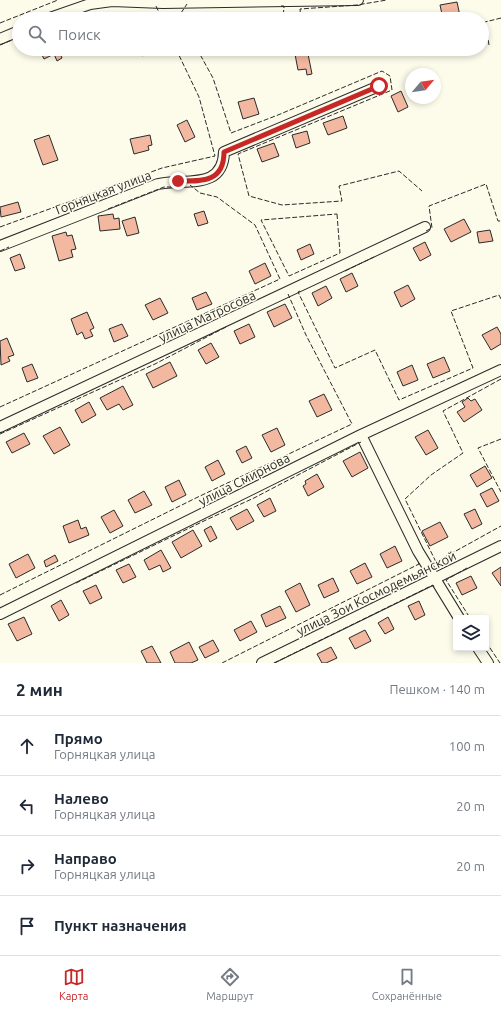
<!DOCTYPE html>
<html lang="ru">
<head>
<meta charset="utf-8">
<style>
	body { margin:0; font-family:Ubuntu,sans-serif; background:#f2f2f3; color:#1f2937 }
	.controls { position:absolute; right:12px; bottom:12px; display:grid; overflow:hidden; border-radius:4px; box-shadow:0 2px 6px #0003 }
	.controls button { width:36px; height:36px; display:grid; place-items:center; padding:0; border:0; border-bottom:1px solid #e0e1e3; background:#fff; color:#1f2937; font:20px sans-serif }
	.compass { position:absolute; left:405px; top:68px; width:36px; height:36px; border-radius:50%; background:#fff; box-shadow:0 2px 6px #0003; rotate:61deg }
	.stop { position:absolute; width:12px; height:12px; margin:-9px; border:3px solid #c62828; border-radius:50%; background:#fff }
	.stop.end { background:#c62828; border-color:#fff; box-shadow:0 1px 4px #0008 }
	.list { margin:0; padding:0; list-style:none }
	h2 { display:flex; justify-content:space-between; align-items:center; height:52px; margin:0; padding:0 16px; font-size:17px }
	h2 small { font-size:13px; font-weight:400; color:#747a83 }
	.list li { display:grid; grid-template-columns:26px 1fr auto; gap:12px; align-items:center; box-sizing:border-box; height:60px; padding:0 16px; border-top:1px solid #e0e1e3 }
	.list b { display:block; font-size:15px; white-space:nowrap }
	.list p { margin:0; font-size:13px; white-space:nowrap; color:#747a83 }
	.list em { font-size:13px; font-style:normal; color:#747a83 }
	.icon { flex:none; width:22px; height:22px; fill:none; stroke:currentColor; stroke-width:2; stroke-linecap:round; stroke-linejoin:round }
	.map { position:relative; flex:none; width:501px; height:663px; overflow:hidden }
	.search { position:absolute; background:#fff; box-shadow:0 2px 6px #0003; left:12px; right:12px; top:12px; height:44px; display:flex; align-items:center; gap:10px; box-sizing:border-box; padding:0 14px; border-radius:22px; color:#747a83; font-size:15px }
	.sheet { height:292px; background:#fff }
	nav { display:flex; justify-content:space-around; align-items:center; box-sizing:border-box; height:56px; border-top:1px solid #e0e1e3; background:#fff; font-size:11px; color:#747a83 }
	nav a { display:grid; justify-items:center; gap:2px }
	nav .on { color:#c62828 }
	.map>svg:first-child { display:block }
</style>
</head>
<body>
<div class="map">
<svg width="501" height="663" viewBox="0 0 501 663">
	<rect width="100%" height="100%" fill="#fdfbea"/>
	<path fill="#f2b8a0" stroke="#2b2b2b" d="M 457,2 L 460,16 L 443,19 L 440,5 Z
		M 410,14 L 411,19 L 394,19 L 393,18 Z
		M 39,49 L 58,49 L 62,58 L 57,61 L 54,54 L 44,59 Z
		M 138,49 L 153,49 L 142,56 Z
		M 294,49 L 307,49 L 312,74 L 307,75 L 306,69 L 298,70 Z
		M 401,91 L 408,107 L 398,112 L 391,96 Z
		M 254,98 L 259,114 L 243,119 L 238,102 Z
		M 343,116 L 347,128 L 328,135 L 323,123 Z
		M 187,120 L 195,137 L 185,142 L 177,125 Z
		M 307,131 L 310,143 L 296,148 L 292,135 Z
		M 49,135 L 58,160 L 43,165 L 34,140 Z
		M 150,135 L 152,145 L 148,146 L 149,150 L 134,154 L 130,139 Z
		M 274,143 L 279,156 L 262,162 L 257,149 Z
		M 18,202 L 21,212 L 1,217 L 0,207 Z
		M 204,211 L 208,223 L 198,226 L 194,214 Z
		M 113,214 L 114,219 L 119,218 L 120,229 L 100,231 L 98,216 Z
		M 135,217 L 139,233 L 127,236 L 122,221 Z
		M 464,219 L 471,232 L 451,242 L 444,229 Z
		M 490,230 L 493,241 L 479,243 L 477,232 Z
		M 66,232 L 67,236 L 72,235 L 76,249 L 71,250 L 73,257 L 59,261 L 52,236 Z
		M 425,242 L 431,255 L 420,261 L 413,248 Z
		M 310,244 L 314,254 L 301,260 L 297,250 Z
		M 20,254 L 25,268 L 15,271 L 10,258 Z
		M 265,263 L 271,276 L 255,284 L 249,271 Z
		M 352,273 L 358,286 L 346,292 L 340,279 Z
		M 408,285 L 415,299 L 401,307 L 394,292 Z
		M 326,286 L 332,298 L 318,306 L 312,293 Z
		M 206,292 L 212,304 L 197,310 L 192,298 Z
		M 160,298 L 168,313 L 153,320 L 145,305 Z
		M 285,304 L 292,318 L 274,327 L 267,312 Z
		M 87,312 L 94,328 L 90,330 L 93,336 L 85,339 L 82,332 L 77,335 L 71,319 Z
		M 122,324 L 128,336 L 114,342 L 109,329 Z
		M 249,324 L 255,337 L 240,344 L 234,331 Z
		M 497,327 L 501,334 L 501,344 L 491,350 L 482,335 Z
		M 7,338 L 14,355 L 8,357 L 10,361 L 1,365 L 0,341 Z
		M 211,343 L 219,357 L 206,364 L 198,350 Z
		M 444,357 L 450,371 L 433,378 L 427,364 Z
		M 170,362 L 177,376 L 153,388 L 146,374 Z
		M 32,364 L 38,378 L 27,382 L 22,368 Z
		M 412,365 L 418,380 L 403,386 L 397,372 Z
		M 123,386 L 133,405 L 123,410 L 119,404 L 107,410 L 100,398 Z
		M 324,394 L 332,410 L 317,417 L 309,401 Z
		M 468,398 L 471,401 L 475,399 L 482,410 L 464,422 L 457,412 L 465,407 L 462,402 Z
		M 89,402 L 96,415 L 82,423 L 75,410 Z
		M 60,427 L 70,445 L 54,454 L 43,436 Z
		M 277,428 L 285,445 L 271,452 L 262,435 Z
		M 428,430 L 438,448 L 426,455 L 415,437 Z
		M 24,433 L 30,444 L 12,453 L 6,442 Z
		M 246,446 L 252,458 L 242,463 L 236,451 Z
		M 360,452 L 368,468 L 352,477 L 343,461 Z
		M 218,460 L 225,474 L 212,481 L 205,467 Z
		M 485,466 L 492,478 L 477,487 L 470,475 Z
		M 317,474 L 324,487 L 308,496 L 303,486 L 306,484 L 305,481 Z
		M 179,480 L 186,495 L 172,502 L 165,487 Z
		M 492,488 L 499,501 L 487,507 L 480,494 Z
		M 144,491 L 152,505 L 135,513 L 128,500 Z
		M 270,498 L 276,511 L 264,517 L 257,505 Z
		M 247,509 L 254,521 L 237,530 L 230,518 Z
		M 475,509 L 482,524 L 472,529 L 464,514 Z
		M 114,510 L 123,526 L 110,533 L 101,517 Z
		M 78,520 L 81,529 L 86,527 L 89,535 L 69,543 L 63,526 Z
		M 440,522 L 448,537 L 430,546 L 422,531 Z
		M 211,526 L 217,538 L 210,542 L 204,530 Z
		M 193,530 L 202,546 L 181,558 L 172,542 Z
		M 395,546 L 402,561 L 387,568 L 380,554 Z
		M 161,550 L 171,568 L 163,572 L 160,565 L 149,570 L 144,560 Z
		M 28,554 L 35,568 L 16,578 L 9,564 Z
		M 55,555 L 58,561 L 46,567 L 44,561 Z
		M 365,563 L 372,577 L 357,584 L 350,571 Z
		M 129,564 L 136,577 L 123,583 L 116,570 Z
		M 501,567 L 501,586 L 492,573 Z
		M 471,576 L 477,588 L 462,595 L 456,583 Z
		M 333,578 L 339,591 L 324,598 L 318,585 Z
		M 300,583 L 310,605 L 296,612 L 285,591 Z
		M 96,585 L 102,598 L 90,604 L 83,591 Z
		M 61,600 L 69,615 L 59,621 L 51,606 Z
		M 419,601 L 425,615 L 415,620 L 408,606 Z
		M 280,606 L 286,618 L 266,627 L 261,615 Z
		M 24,617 L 32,634 L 17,641 L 8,624 Z
		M 388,617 L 394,629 L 385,634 L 378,623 Z
		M 251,621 L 257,632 L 240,641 L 234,630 Z
		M 365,630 L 371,641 L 355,649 L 349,638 Z
		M 213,640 L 219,651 L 205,658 L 199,647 Z
		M 189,642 L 198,660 L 191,663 L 175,663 L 170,652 Z
		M 152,646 L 161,663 L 147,663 L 141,651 Z
		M 331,647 L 337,658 L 326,663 L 322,663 L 317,654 Z"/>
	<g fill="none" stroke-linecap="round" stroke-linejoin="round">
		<g stroke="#2b2b2b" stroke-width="12">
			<path id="street" d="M 47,19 L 90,4 L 112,1 L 163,3 L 358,0
				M 0,39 L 19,31
				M 0,246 L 158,184 C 184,178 223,191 224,152 L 379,86
				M 0,427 L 425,227
				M 361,435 L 418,551 L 459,618
				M 0,614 L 361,435 L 501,370
				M 478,648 L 488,663
				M 262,663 L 501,546"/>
		</g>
		<use href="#street" stroke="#fdfbea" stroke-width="10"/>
		<path stroke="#2b2b2b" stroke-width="1" stroke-dasharray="5 2" stroke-linecap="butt" d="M 156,6 L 162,19
			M 281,6 L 284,6 L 283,19
			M 62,19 L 71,15
			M 181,19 L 179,16 L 187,4
			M 301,19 L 300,9 L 357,5 L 387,0
			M 0,23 L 58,0
			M 0,45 L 19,37
			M 489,45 L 485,22 L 501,18
			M 197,49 L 213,78 L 231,133 L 278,115 L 382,71 L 390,76 L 392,90 L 238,154 L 249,196 L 282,205 L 342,201 L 339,186 L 399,171 L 422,191
			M 108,209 L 164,187 L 172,187
			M 337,214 L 340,253 L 289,276 L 261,220 Z
			M 0,227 L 162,168 L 215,156 L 199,97 L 176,49
			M 426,231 L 432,228 L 429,206 L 486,184 L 498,221 L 501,221
			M 0,251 L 9,247
			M 345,271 L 374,257
			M 300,291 L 298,292 L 335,368 L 375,350 L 399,400 L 473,368 L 451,311 L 499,295 L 501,299
			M 501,379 L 443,411 L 463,453 L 431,475 L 405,499 L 436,562 L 501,526
			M 0,407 L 280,279 L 255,225 L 217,197 L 200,193 L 190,185
			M 0,434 L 155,364 L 226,327
			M 501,439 L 478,448 L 501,492
			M 467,568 L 446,580 L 470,618
			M 76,583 L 206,520 L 254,498 L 361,442
			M 0,595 L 200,496 L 352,424 L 306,335 L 288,294
			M 486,642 L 500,663
			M 222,663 L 419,564 L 418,561
			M 274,663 L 433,585 L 434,587"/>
	</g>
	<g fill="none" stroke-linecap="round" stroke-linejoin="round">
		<path stroke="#c62828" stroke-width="5" d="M 178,181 C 201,181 224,183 224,152 L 379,86"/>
	</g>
	<g text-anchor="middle" stroke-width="3" stroke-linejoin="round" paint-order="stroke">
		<g font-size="13" fill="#2b2b2b" stroke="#fdfbea">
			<text transform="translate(103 192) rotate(-21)" y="5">Горняцкая улица</text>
			<text transform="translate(207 316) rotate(-25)" y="5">улица Матросова</text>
			<text transform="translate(244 479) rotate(-27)" y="5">улица Смирнова</text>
			<text transform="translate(376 593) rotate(-26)" y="5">улица Зои Космодемьянской</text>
		</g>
	</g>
</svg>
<div class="controls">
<button><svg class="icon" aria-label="layers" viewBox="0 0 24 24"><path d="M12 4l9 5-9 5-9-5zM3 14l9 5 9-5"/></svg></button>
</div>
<svg class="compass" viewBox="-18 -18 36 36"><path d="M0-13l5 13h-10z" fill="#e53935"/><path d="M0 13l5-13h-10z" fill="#747a83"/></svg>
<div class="stop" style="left:379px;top:86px"></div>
<div class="stop end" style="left:178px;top:181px"></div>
<div class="search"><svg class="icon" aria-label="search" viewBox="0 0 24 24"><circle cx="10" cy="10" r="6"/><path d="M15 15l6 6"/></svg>Поиск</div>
</div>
<section class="sheet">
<h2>2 мин<small>Пешком · 140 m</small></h2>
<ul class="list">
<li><svg class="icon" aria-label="ahead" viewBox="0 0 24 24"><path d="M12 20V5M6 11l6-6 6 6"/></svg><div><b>Прямо</b><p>Горняцкая улица</p></div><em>100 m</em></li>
<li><svg class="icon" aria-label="left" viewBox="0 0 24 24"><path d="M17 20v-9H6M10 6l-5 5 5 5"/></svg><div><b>Налево</b><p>Горняцкая улица</p></div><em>20 m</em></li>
<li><svg class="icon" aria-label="right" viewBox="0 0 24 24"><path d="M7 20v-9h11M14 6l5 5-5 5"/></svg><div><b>Направо</b><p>Горняцкая улица</p></div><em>20 m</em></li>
<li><svg class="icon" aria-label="arrive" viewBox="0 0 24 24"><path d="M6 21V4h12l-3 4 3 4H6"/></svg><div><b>Пункт назначения</b></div></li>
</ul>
</section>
<nav>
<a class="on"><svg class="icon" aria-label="map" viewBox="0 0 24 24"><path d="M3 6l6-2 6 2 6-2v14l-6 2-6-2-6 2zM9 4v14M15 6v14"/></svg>Карта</a>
<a><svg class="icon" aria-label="directions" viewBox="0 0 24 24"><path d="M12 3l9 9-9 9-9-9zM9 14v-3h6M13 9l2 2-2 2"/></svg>Маршрут</a>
<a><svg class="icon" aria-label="saved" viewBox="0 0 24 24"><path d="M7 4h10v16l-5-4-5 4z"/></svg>Сохранённые</a>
</nav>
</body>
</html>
